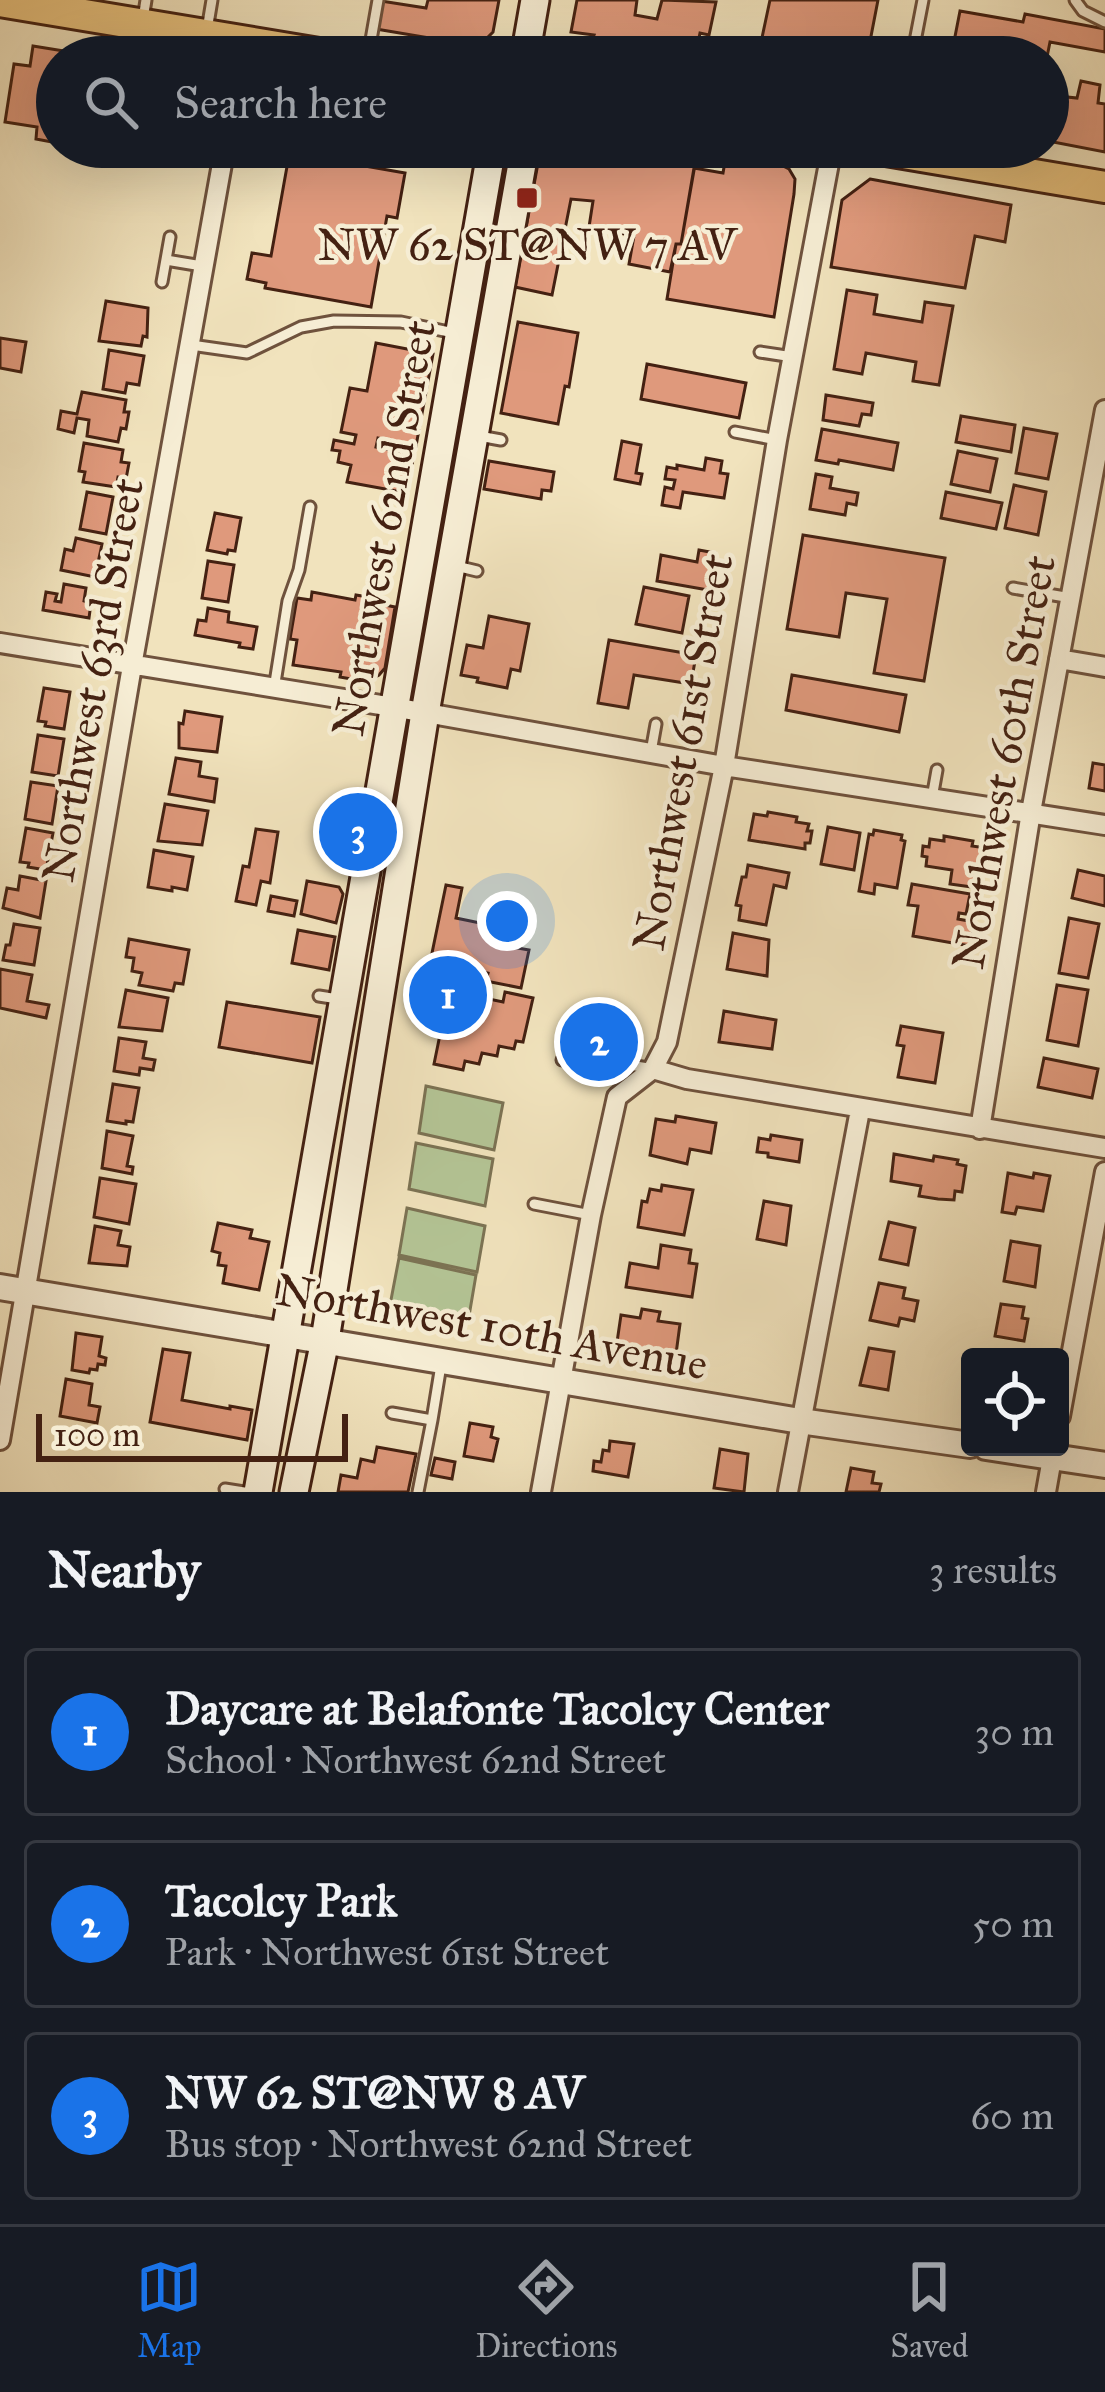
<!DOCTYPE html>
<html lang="en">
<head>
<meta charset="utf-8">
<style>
	body { margin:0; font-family:"IM FELL Great Primer",serif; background:#242831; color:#f1f3f6 }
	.controls { position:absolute; right:36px; bottom:36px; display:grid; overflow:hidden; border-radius:12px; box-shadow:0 12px 48px #0002 }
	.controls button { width:108px; height:108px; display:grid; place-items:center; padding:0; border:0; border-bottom:3px solid #363941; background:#171b24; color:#f1f3f6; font:60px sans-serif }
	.scale { position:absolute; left:36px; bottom:30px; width:312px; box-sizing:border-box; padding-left:12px; border:6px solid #442112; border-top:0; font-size:33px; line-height:42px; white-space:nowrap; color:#442112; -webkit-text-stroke:9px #f6edd4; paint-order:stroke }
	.you { position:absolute; left:507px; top:921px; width:42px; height:42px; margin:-30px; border:9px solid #fff; border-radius:50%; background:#1a73e8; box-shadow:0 0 0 18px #1a73e833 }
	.badge { display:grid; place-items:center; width:78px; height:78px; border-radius:50%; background:#1a73e8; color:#fff; font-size:39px; font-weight:700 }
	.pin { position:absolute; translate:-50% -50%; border:6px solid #fff; box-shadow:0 3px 12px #0006 }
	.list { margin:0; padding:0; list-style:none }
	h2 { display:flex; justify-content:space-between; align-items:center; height:156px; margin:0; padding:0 48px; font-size:51px }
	h2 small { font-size:39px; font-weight:400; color:#9ea1a6 }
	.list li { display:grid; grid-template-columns:78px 1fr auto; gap:36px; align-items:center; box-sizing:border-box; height:168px; margin:0 24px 24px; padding:0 24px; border:3px solid #363941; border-radius:12px }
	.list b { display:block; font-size:45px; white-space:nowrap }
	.list p { margin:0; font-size:39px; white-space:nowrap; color:#9ea1a6 }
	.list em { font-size:39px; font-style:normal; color:#9ea1a6 }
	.icon { flex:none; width:66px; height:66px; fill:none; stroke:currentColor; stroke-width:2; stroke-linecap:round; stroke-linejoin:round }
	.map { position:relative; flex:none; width:1105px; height:1492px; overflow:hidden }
	.search { position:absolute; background:#171b24; box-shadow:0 12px 48px #0002; left:36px; right:36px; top:36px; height:132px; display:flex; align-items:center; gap:30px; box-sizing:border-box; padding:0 42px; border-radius:66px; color:#9ea1a6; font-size:45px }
	.sheet { height:732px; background:#171b24 }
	nav { display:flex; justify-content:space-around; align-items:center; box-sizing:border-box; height:168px; border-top:3px solid #363941; background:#171b24; font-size:33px; color:#9ea1a6 }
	nav a { display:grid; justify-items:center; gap:6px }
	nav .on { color:#1a73e8 }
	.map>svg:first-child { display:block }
</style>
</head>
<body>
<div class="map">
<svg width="1105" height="1492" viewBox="0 0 1105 1492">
	<rect width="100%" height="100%" fill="#f1e3bd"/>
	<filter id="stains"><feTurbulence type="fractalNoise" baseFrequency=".00167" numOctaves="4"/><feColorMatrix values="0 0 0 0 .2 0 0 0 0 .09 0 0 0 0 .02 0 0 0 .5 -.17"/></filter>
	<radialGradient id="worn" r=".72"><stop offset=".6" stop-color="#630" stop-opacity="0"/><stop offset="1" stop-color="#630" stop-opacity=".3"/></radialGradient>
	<path fill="#b4c596" stroke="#7c7354" stroke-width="3" d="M 426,1086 L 503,1103 L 494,1150 L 419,1133 Z
		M 416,1143 L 493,1159 L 485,1206 L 409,1189 Z
		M 407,1208 L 485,1226 L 477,1272 L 399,1255 Z
		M 399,1258 L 476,1275 L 468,1322 L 390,1305 Z"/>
	<path fill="#df997c" stroke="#442112" stroke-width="3" d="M 428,0 L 499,0 L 493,32 L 482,43 L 471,45 L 376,29 L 381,1 L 426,8 Z
		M 577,0 L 637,0 L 635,15 L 657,19 L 662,0 L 716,2 L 709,35 L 700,33 L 695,57 L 688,57 L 592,40 L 594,35 L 571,32 Z
		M 770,0 L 878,0 L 867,57 L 709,57 L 713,38 L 760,47 Z
		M 960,11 L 1023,22 L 1025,14 L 1105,29 L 1105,52 L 1050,42 L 1047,57 L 951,57 Z
		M 33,46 L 101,57 L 57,57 L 57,143 L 36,139 L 37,127 L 5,122 L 14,64 L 30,66 Z
		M 1081,81 L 1100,85 L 1098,103 L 1105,104 L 1105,152 L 1048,141 L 1048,95 L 1077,98 Z
		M 81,147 L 193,147 L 192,151 L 179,149 L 179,152 L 161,149 L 159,160 Z
		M 541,147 L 676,147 L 695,152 L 696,159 L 681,244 L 676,244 L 670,272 L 629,264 L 634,236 L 589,227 L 593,201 L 571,199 L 552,295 L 515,287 Z
		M 296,154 L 405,173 L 397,218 L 387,216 L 371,307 L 265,288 L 266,283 L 247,279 L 252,253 L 271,256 L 288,161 L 294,163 Z
		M 726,156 L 779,164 L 789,169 L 795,179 L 794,194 L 774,317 L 667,299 L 676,244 L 681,244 L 694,168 L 723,173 Z
		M 870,179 L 1011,205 L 1005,242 L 975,236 L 965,288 L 831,267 L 842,200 Z
		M 847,290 L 877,295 L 874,314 L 922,322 L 925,302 L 953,306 L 939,385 L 913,381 L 916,362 L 866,353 L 862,374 L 834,369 Z
		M 106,301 L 148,308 L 147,337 L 143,336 L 141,346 L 99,341 Z
		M 518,322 L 578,333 L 569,387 L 565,386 L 558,424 L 501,413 Z
		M 0,338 L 26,342 L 21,372 L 0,368 Z
		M 376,343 L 433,354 L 416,446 L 378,438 L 376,447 L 414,454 L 407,493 L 347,482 L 351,465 L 338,462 L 340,451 L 332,450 L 334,440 L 354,444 L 356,435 L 341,432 L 350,388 L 367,391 Z
		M 109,350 L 144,356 L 139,385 L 127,383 L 125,393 L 103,389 Z
		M 647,364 L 746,383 L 739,418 L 641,399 Z
		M 82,392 L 126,400 L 124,412 L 129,412 L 126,429 L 121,428 L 118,442 L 87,436 L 89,420 L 77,418 L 74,433 L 58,429 L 61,411 L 77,414 Z
		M 826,395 L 873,403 L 871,415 L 862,414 L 859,426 L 823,420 Z
		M 961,416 L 1015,425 L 1011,452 L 956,442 Z
		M 1024,428 L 1057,434 L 1048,479 L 1016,473 Z
		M 822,429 L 898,443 L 893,470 L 839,460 L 838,464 L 816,460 Z
		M 622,441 L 641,445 L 636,473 L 642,474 L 640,484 L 615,479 Z
		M 84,443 L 123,450 L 121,462 L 129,463 L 126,479 L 118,477 L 116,487 L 83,482 L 85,472 L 79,471 Z
		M 958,451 L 997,459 L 990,492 L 951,484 Z
		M 706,458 L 722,461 L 720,473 L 728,474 L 724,498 L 683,492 L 680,508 L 662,505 L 665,487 L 673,489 L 675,480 L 665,479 L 667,467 L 677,469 L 677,465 L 704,470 Z
		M 489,461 L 554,472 L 551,491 L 542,490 L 541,499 L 484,489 Z
		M 816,474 L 832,477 L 830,488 L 858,493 L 856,505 L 847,503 L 845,515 L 810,509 Z
		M 1014,485 L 1046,492 L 1038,535 L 1005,528 Z
		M 87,492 L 113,497 L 106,534 L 80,529 Z
		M 946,492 L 1002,503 L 996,529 L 941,518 Z
		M 215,513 L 241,518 L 235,551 L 228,550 L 227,554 L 207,550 Z
		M 803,535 L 945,558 L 924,681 L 874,673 L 887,599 L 846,593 L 839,637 L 787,629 Z
		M 76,538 L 102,544 L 95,577 L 61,570 L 65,549 L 73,551 Z
		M 699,550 L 715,553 L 708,590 L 657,581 L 661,555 L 697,562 Z
		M 208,561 L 234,565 L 228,602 L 202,598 Z
		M 64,584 L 86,588 L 84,601 L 91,603 L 89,618 L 43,610 L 46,592 L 57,594 L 55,601 L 61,602 Z
		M 644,587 L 689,596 L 682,633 L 636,624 Z
		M 312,592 L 355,600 L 356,595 L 386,600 L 385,605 L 395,607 L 385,668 L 379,675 L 370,680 L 357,680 L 340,677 L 341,672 L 293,665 L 297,640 L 290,639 L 297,598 L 311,600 Z
		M 208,608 L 229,612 L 228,622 L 257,627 L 253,649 L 239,647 L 240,643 L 195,635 L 198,620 L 206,621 Z
		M 489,616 L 529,624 L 520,671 L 511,669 L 507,688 L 477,682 L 478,678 L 461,675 L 467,645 L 483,648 Z
		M 609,640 L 696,655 L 691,684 L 634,675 L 628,708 L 598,703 Z
		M 792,675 L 906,695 L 899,732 L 786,710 Z
		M 44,688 L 70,692 L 64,729 L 45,726 L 46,722 L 38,721 Z
		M 185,711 L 222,717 L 217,752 L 179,748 L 179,723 L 183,724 Z
		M 38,735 L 64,739 L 58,776 L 32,772 Z
		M 176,758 L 201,762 L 199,776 L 217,779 L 214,802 L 169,794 Z
		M 1093,763 L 1105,765 L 1105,791 L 1089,788 Z
		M 31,782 L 58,786 L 52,824 L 25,819 Z
		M 165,804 L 208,811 L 202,845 L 158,841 Z
		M 768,812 L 797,817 L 796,822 L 809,824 L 807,831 L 812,831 L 810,843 L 805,843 L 805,849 L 749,840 L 754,814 L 767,816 Z
		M 828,827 L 860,833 L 854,870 L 821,864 Z
		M 26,828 L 53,833 L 46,870 L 28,867 L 29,863 L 20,862 Z
		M 256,829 L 278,832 L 270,883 L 261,881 L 256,905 L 236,901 L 243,866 L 249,867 Z
		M 874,830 L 902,835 L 901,840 L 905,841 L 897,888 L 875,884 L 874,894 L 859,891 L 869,834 L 873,835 Z
		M 944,836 L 973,841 L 972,846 L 986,848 L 979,888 L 950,884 L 952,870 L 926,866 L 927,857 L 922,856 L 923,846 L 929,847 L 930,839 L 944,841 Z
		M 154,850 L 193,857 L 187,890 L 172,887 L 172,891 L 148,887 Z
		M 748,865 L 789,873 L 786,888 L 774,885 L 766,925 L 739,920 L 741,906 L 736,905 L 742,877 L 746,877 Z
		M 1078,870 L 1105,876 L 1105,906 L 1072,898 Z
		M 20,876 L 46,881 L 40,918 L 3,908 L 7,888 L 18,890 Z
		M 307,881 L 339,887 L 343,894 L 336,923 L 301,914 Z
		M 912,884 L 970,894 L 966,914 L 959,913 L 958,919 L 974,922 L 970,946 L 913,936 L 918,906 L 908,905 Z
		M 446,885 L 462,888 L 456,918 L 480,923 L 483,913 L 501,917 L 498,932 L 514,935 L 512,947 L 529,950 L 521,988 L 486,981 L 488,973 L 475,970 L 470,994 L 435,987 L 441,955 L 432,953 Z
		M 271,896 L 297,901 L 294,916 L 268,911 Z
		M 1069,918 L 1099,924 L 1088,978 L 1059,973 Z
		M 14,924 L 40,928 L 34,965 L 3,960 L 6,945 L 10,945 Z
		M 298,930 L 335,937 L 329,970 L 292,963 Z
		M 733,933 L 769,940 L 767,976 L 727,969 Z
		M 129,939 L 189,950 L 183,984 L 175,983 L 173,991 L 139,985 L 142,973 L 132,971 L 134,958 L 126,957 Z
		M 0,969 L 32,975 L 27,1001 L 49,1005 L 46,1018 L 0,1008 Z
		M 1057,985 L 1088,990 L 1078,1046 L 1047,1040 Z
		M 126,990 L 168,998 L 162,1031 L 119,1027 Z
		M 505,992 L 533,998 L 523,1042 L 516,1041 L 514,1049 L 499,1046 L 497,1056 L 482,1053 L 479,1064 L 465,1061 L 463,1070 L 434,1064 L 443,1020 L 462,1024 L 464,1016 L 471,1017 L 473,1005 L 487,1007 L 489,999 L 503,1002 Z
		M 227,1002 L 320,1017 L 312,1063 L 219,1047 Z
		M 724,1011 L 776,1020 L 772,1049 L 719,1042 Z
		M 901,1026 L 943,1033 L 935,1083 L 898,1077 L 904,1046 L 897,1045 Z
		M 119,1038 L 146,1042 L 143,1058 L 155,1060 L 153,1070 L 140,1068 L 139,1075 L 114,1071 Z
		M 1044,1058 L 1098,1069 L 1092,1098 L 1038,1087 Z
		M 113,1084 L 139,1088 L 133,1122 L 126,1121 L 126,1124 L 107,1121 Z
		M 676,1116 L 716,1123 L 711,1153 L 690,1149 L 687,1164 L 650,1155 L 656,1119 L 675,1122 Z
		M 107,1131 L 133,1136 L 127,1166 L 133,1167 L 132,1174 L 102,1168 Z
		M 771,1135 L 802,1140 L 799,1162 L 768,1157 L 768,1153 L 757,1152 L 759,1138 L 770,1140 Z
		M 894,1154 L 933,1161 L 934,1156 L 958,1160 L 957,1164 L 966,1166 L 962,1192 L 955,1191 L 954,1200 L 938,1199 L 919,1196 L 921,1186 L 891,1181 Z
		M 1008,1173 L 1033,1178 L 1034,1173 L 1050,1176 L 1043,1211 L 1017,1207 L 1015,1214 L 1002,1212 Z
		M 100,1178 L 136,1184 L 129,1224 L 94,1217 Z
		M 662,1185 L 693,1190 L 684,1235 L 638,1227 L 642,1201 L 647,1202 L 650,1189 L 661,1191 Z
		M 764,1201 L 791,1206 L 786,1245 L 757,1239 Z
		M 889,1222 L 915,1228 L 908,1265 L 880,1259 Z
		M 218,1223 L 252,1230 L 250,1238 L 269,1242 L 259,1290 L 223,1283 L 226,1266 L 218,1265 L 220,1253 L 212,1251 Z
		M 95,1226 L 121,1231 L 118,1245 L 130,1247 L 127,1266 L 89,1263 Z
		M 1011,1241 L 1040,1246 L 1035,1287 L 1004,1281 Z
		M 661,1245 L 691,1250 L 689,1263 L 697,1264 L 692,1297 L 626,1287 L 630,1263 L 658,1268 Z
		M 879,1283 L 905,1288 L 903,1298 L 918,1301 L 914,1321 L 900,1318 L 898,1326 L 870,1320 Z
		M 1001,1304 L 1024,1307 L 1022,1318 L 1028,1319 L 1024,1341 L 995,1336 Z
		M 642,1309 L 660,1312 L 658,1321 L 680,1324 L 676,1354 L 654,1350 L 653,1355 L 616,1349 L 621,1315 L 640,1318 Z
		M 76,1333 L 102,1337 L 99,1356 L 106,1358 L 105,1365 L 98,1364 L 97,1370 L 90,1369 L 89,1373 L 72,1370 Z
		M 869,1348 L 894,1352 L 888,1390 L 860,1385 Z
		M 163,1349 L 190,1353 L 182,1400 L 230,1409 L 230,1406 L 252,1410 L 247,1440 L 150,1422 Z
		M 66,1379 L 92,1384 L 89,1405 L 100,1407 L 97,1423 L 60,1416 Z
		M 470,1423 L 493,1427 L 491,1437 L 498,1439 L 493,1461 L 464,1456 Z
		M 610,1441 L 634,1444 L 628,1477 L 593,1471 L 594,1461 L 601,1462 L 603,1450 L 609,1451 Z
		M 377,1447 L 416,1454 L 408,1492 L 338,1492 L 341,1475 L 357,1478 L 361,1459 L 374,1462 Z
		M 720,1449 L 748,1454 L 744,1492 L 714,1488 Z
		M 435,1458 L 455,1462 L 452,1479 L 431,1475 Z
		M 851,1468 L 874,1472 L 872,1483 L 881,1484 L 879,1492 L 846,1492 Z"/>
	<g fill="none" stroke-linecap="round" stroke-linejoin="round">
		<g stroke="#6f523d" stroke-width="15">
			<path id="service" d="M 1075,0 L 1083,11 L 1105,22
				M 143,19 L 146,0
				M 207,30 L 212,0
				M 368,57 L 378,0
				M 912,57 L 923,0
				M 166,260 L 202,266
				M 162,282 L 170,237
				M 191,345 L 247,353 L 301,327 L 334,321 L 401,322 L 454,333
				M 760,352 L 793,357
				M 735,432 L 777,440
				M 479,436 L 501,440
				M 456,566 L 477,571
				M 1013,588 L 1071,598
				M 274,689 L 288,601 L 299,570 L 310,507
				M 651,752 L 656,724
				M 932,798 L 937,770
				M 319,996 L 338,999
				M 562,1060 L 593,1059 L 648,1068
				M 534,1204 L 591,1215
				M 392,1413 L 432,1420 L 441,1365
				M 225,1489 L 244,1492
				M 418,1492 L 432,1420"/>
		</g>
		<g stroke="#6f523d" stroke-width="24">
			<path id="minor" d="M 0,643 L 393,707 L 724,766 L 1105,825
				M 1059,659 L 1105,667
				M 653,1069 L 687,1079 L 1105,1148
				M 980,1129 L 1031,812 L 1105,410
				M 1060,1416 L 1105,1172
				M 0,1440 L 132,666 L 225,147
				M 541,1492 L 591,1215 L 617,1097 L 653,1069 L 667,1042 L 724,766 L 777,440 L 832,147
				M 788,1492 L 860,1110
				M 1046,1492 L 1054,1447"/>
		</g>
		<g stroke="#6f523d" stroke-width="30">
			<path id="tertiary" d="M 0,1287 L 800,1421 L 970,1445
				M 986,1447 L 1105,1465"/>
		</g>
		<g stroke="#442112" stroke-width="33">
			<path id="secondary" d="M 525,57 L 535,0
				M 258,1492 L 492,147
				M 294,1492 L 325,1340 L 425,713 L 525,147"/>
		</g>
		<g stroke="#442112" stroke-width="36">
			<path id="primary" d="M 0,1 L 337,57
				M 868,147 L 1105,187"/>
		</g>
		<use href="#service" stroke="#f6edd4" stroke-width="9"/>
		<use href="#minor" stroke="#f6edd4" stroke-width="18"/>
		<use href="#tertiary" stroke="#f6edd4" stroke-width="24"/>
		<use href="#secondary" stroke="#f6edd4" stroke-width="27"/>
		<use href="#primary" stroke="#e8c27e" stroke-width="30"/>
	</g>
	<rect fill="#8f2418" stroke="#f6edd4" stroke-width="4.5" x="515" y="186" width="24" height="24" rx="6"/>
	<g text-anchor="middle" stroke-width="9" stroke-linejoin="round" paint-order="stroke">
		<g font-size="45" fill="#442112" stroke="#f6edd4">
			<text x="527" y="260">NW 62 ST@NW 7 AV</text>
		</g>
		<g font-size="45" fill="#442112" stroke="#f6edd4">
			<text transform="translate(383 528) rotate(-80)" y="16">Northwest 62nd Street</text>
			<text transform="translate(92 680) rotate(-80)" y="16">Northwest 63rd Street</text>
			<text transform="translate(682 752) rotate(-80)" y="16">Northwest 61st Street</text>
			<text transform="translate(1003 762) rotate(-80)" y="16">Northwest 60th Street</text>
			<text transform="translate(492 1326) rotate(10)" y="16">Northwest 10th Avenue</text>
		</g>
	</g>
	<rect width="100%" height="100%" filter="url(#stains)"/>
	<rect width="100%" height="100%" fill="url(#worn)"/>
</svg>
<div class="controls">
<button><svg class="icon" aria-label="locate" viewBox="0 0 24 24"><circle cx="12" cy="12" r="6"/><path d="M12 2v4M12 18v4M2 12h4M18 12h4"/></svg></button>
</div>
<div class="scale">100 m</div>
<div class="you"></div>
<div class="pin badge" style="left:448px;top:995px">1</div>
<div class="pin badge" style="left:599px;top:1042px">2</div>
<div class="pin badge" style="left:358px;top:832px">3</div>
<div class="search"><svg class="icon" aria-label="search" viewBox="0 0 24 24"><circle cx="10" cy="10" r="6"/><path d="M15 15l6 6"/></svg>Search here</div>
</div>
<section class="sheet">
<h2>Nearby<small>3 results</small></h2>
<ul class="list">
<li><span class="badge">1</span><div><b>Daycare at Belafonte Tacolcy Center</b><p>School · Northwest 62nd Street</p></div><em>30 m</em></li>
<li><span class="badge">2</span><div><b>Tacolcy Park</b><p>Park · Northwest 61st Street</p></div><em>50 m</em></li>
<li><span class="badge">3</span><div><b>NW 62 ST@NW 8 AV</b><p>Bus stop · Northwest 62nd Street</p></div><em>60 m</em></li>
</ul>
</section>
<nav>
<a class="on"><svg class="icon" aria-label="map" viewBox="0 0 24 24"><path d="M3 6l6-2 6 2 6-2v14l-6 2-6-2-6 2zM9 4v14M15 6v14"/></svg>Map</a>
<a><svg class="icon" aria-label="directions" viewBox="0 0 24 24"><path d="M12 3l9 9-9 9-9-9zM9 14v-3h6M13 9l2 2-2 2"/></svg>Directions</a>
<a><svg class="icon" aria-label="saved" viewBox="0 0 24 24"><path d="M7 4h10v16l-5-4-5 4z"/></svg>Saved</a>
</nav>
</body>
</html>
